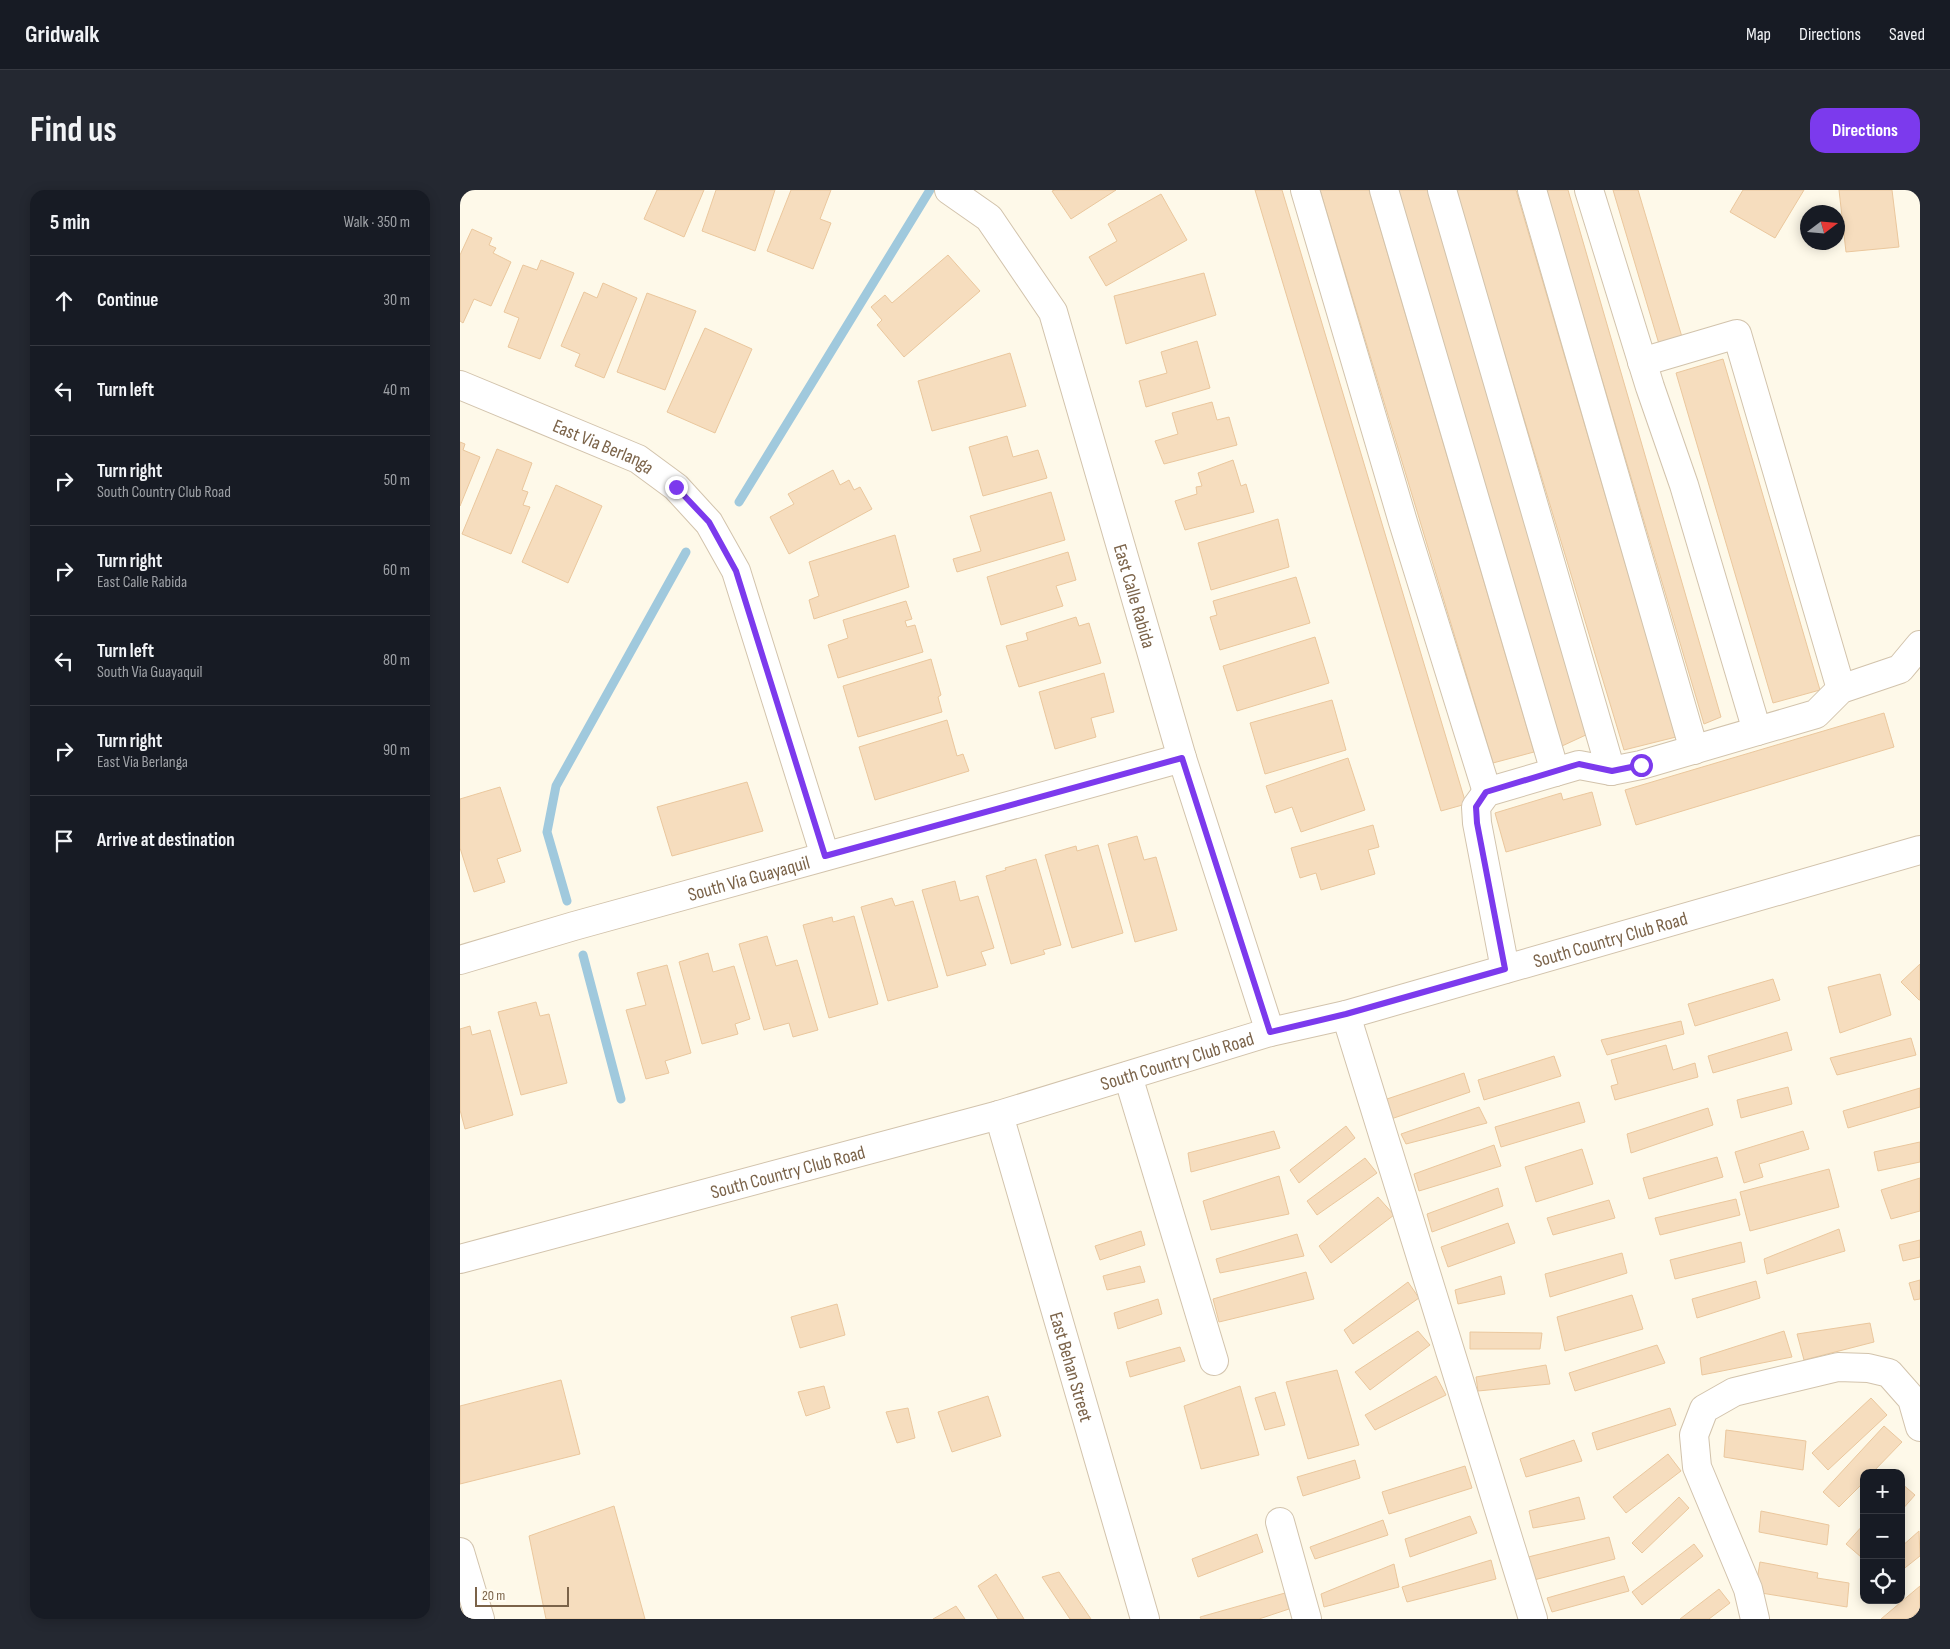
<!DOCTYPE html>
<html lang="en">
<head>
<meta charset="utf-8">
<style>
	body { margin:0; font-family:"Sofia Sans Condensed",sans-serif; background:#242831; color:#f1f3f6 }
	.controls { position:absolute; right:15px; bottom:15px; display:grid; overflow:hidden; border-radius:10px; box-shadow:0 2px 12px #0003 }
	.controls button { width:45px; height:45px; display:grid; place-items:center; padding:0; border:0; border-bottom:1px solid #363941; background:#171b24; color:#f1f3f6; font:25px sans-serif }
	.compass { position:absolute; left:1340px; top:15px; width:45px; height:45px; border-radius:50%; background:#171b24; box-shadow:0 2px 12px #0003; rotate:74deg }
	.scale { position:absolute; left:15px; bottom:12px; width:94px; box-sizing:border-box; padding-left:5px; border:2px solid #7b6349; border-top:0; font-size:14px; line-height:18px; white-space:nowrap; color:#7b6349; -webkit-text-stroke:4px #fffcf1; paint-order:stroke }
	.stop { position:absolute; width:15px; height:15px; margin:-11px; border:4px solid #7c3aed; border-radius:50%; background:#fff }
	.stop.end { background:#7c3aed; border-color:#fff; box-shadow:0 1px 5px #0008 }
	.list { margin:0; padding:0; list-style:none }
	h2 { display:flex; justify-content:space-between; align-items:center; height:65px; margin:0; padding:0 20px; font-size:21px }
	h2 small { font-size:16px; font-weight:400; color:#9ea1a6 }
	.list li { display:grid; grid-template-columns:32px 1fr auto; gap:15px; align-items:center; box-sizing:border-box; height:90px; padding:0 20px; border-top:1px solid #363941 }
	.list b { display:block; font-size:19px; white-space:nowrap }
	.list p { margin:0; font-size:16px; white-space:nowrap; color:#9ea1a6 }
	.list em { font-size:16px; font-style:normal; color:#9ea1a6 }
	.icon { flex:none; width:28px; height:28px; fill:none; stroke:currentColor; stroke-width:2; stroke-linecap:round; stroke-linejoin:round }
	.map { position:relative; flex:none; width:1460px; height:1429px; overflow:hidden; border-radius:15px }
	header { display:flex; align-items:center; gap:30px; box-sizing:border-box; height:70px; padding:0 25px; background:#171b24; border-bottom:1px solid #363941 }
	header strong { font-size:24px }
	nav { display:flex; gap:28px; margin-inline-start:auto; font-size:18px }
	.intro { display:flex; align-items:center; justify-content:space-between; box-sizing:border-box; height:120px; padding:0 30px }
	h1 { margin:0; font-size:35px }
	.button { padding:12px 22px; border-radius:15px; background:#7c3aed; color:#fff; font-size:18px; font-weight:700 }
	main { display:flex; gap:30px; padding:0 30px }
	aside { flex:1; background:#171b24; border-radius:15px; box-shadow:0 2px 12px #0003 }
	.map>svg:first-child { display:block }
</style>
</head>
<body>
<header>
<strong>Gridwalk</strong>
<nav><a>Map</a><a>Directions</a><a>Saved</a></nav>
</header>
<div class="intro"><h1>Find us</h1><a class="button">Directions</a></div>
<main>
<aside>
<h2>5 min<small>Walk · 350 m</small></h2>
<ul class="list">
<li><svg class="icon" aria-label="ahead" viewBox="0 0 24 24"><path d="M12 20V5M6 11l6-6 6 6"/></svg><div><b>Continue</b></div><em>30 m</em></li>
<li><svg class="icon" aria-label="left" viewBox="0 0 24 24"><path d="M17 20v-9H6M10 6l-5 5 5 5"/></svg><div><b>Turn left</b></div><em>40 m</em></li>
<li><svg class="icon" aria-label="right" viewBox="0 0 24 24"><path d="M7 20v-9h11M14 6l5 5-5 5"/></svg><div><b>Turn right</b><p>South Country Club Road</p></div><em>50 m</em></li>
<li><svg class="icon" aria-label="right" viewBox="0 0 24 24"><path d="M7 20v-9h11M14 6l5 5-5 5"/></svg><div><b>Turn right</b><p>East Calle Rabida</p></div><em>60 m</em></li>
<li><svg class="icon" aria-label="left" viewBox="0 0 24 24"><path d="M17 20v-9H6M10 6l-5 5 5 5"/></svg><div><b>Turn left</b><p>South Via Guayaquil</p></div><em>80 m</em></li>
<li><svg class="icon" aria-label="right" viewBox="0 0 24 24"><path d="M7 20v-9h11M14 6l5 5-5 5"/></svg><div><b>Turn right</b><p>East Via Berlanga</p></div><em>90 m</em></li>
<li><svg class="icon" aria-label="arrive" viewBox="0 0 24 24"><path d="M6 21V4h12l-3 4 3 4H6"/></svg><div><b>Arrive at destination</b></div></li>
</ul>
</aside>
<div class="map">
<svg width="1460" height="1429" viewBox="0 0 1460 1429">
	<rect width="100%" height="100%" fill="#fef9e9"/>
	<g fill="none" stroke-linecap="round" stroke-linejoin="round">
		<path stroke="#a0c9dd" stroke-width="9" d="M 279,312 L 470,0
			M 107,711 L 87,642 L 96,596 L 226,362
			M 123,765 L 161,909"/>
	</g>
	<path fill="#f6ddbe" stroke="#eac79d" d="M 197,0 L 244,0 L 224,47 L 184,29 Z
		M 256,0 L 315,0 L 295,61 L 242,41 Z
		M 331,0 L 371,0 L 360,29 L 371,33 L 353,79 L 307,61 Z
		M 595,0 L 656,0 L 611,29 L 592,1 Z
		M 795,0 L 822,0 L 1006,614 L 981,621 Z
		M 860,0 L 909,0 L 1074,562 L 1033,573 Z
		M 937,0 L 969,0 L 1128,544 L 1102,556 Z
		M 995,0 L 1056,0 L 1216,547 L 1164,560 Z
		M 1086,0 L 1108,0 L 1261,527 L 1244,534 Z
		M 1153,0 L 1178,0 L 1222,147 L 1199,154 Z
		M 1283,0 L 1344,0 L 1315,48 L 1270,22 Z
		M 1379,0 L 1432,0 L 1439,57 L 1386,62 Z
		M 701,4 L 727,50 L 646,96 L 629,67 L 657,51 L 648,34 Z
		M 12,39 L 32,48 L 29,55 L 36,58 L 33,63 L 51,72 L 31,116 L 14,109 L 3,133 L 0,131 L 0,65 Z
		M 488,65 L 520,101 L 444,167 L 417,135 L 422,130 L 411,117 L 425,105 L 432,113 Z
		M 81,70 L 114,83 L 80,169 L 48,157 L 59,128 L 44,122 L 63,75 L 77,80 Z
		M 744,83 L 756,125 L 666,154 L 654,106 Z
		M 143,93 L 177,108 L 144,188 L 115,176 L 120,164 L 101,156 L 124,102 L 137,108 Z
		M 187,103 L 236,121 L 205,200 L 157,182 Z
		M 245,138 L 292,159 L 255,243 L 207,222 Z
		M 737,151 L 750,198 L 686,217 L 679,191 L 707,183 L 701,162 Z
		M 550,163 L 566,216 L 472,241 L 458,191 Z
		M 1263,169 L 1360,500 L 1313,513 L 1216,183 Z
		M 752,212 L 757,230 L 769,227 L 777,255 L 704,274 L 695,251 L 718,244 L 712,223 Z
		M 547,246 L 553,267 L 578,260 L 587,288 L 523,306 L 509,257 Z
		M 0,252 L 5,254 L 3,260 L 20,267 L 0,316 Z
		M 37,259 L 72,273 L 62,300 L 68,302 L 63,315 L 70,317 L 51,364 L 2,344 Z
		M 773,270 L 781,296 L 786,294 L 794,322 L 725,340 L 715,311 L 737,304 L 736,297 L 742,296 L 738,283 Z
		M 373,280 L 380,295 L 389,290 L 394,300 L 400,297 L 412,319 L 329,364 L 310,327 L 334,314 L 328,304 Z
		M 96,295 L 142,316 L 108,393 L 62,372 Z
		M 591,302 L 605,350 L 497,382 L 493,369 L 521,361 L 510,326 Z
		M 818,329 L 829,377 L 751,400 L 738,353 Z
		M 435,345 L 449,397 L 354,429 L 349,410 L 359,406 L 349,372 Z
		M 608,362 L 616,390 L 596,396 L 603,416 L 541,435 L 527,387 Z
		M 836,387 L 850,433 L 760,460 L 750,427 L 757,425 L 753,411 Z
		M 446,411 L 452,429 L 445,431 L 447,437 L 455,435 L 463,462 L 378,488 L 368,455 L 388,448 L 383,430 Z
		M 616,427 L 619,436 L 629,433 L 641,473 L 559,497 L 546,456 L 568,450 L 566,443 Z
		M 855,447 L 869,493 L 777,521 L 763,476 Z
		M 471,469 L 481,505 L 478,507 L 482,522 L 398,547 L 383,496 Z
		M 644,483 L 654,522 L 631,528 L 636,547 L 595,559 L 579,502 Z
		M 872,510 L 886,560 L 805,584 L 790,533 Z
		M 1424,523 L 1434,557 L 1176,635 L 1165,600 Z
		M 487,530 L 497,566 L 503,564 L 509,581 L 415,610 L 399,557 Z
		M 888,568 L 905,620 L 841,642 L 832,617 L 815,623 L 806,596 Z
		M 287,592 L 303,641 L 212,666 L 197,617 Z
		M 40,597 L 61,661 L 37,669 L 45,692 L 14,702 L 0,658 L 0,609 Z
		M 1132,602 L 1141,635 L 1046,662 L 1035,623 L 1101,603 L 1103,610 Z
		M 913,635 L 919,657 L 908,660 L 915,684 L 861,700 L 856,683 L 840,688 L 831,658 Z
		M 677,646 L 684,670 L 696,667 L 717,740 L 675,752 L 648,654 Z
		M 638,655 L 663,743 L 612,758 L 585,665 L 616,656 L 617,661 Z
		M 576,669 L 601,755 L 583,760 L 585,764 L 551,774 L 526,686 L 546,680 L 545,678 Z
		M 495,691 L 500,711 L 518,706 L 534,758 L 521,762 L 526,775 L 487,786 L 462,700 Z
		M 432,708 L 435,716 L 453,711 L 478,797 L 428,811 L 401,717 Z
		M 394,726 L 418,814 L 369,828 L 343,735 L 372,727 L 373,732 Z
		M 307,746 L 316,776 L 337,770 L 358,840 L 333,847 L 329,833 L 304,840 L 279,754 Z
		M 248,763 L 253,782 L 274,776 L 290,829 L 275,834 L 278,844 L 242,854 L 219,772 Z
		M 1460,774 L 1460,810 L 1459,810 L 1441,792 Z
		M 207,775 L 231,863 L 205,871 L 209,883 L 186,889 L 166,820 L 186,815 L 177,783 Z
		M 1420,784 L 1431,825 L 1380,843 L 1368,797 Z
		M 1313,789 L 1320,810 L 1235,836 L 1228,814 Z
		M 76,812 L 80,826 L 89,824 L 107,893 L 61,905 L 38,822 Z
		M 1221,831 L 1224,844 L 1147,865 L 1141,850 Z
		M 10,836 L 12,845 L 30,840 L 53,925 L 5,939 L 0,920 L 0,839 Z
		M 1327,842 L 1332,860 L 1253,883 L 1248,866 Z
		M 1451,848 L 1456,865 L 1377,885 L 1370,868 Z
		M 1206,855 L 1213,880 L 1235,873 L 1238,887 L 1155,910 L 1151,896 L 1158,894 L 1151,870 Z
		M 1094,866 L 1101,886 L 1024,910 L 1018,890 Z
		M 1004,883 L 1010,902 L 931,929 L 924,910 Z
		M 1328,897 L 1332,914 L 1281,928 L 1277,910 Z
		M 1460,898 L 1460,917 L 1388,938 L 1383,921 Z
		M 1119,912 L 1125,932 L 1041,957 L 1035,937 Z
		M 1019,917 L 1027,933 L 946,954 L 941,944 Z
		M 1248,918 L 1253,935 L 1171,963 L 1167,944 Z
		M 886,936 L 895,948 L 839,993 L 830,980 Z
		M 814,941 L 820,958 L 731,982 L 728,963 Z
		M 1343,941 L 1349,959 L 1299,974 L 1303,987 L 1284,993 L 1275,962 Z
		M 1460,952 L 1460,972 L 1418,981 L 1414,962 Z
		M 1034,955 L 1041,976 L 959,1001 L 954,984 Z
		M 1122,959 L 1133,994 L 1076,1012 L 1065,977 Z
		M 1257,967 L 1263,987 L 1189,1009 L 1183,988 Z
		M 905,968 L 917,983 L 857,1025 L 847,1011 Z
		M 1369,979 L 1379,1017 L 1290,1041 L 1280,1002 Z
		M 819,986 L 829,1024 L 751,1040 L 743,1011 Z
		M 1460,988 L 1460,1021 L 1431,1029 L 1421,1000 Z
		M 1038,998 L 1043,1016 L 972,1042 L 967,1024 Z
		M 918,1007 L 934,1025 L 871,1073 L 859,1056 Z
		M 1276,1009 L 1280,1025 L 1200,1045 L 1195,1028 Z
		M 1149,1010 L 1155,1028 L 1093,1045 L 1087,1028 Z
		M 1048,1033 L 1055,1053 L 988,1077 L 981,1057 Z
		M 1379,1039 L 1385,1061 L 1307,1084 L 1304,1069 Z
		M 681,1041 L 685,1055 L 640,1070 L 635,1056 Z
		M 837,1044 L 844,1066 L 760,1083 L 756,1069 Z
		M 1460,1050 L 1460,1067 L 1443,1071 L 1439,1055 Z
		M 1281,1052 L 1285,1072 L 1215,1089 L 1210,1070 Z
		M 1162,1063 L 1167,1083 L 1090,1107 L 1085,1084 Z
		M 680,1076 L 685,1092 L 647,1100 L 643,1086 Z
		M 846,1082 L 854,1109 L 759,1132 L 753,1109 Z
		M 1041,1086 L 1045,1104 L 998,1114 L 995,1100 Z
		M 1460,1090 L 1460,1109 L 1454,1110 L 1449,1093 Z
		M 1296,1091 L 1300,1108 L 1237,1128 L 1232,1109 Z
		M 948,1092 L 959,1108 L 893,1154 L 884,1140 Z
		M 1172,1105 L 1183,1139 L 1105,1161 L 1097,1127 Z
		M 698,1109 L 702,1124 L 658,1139 L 654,1123 Z
		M 377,1114 L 385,1145 L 340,1158 L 331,1127 Z
		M 1410,1133 L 1414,1152 L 1344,1170 L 1337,1144 Z
		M 958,1141 L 970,1155 L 910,1200 L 895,1182 Z
		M 1324,1141 L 1332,1167 L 1242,1185 L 1240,1168 Z
		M 1010,1142 L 1082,1143 L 1080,1159 L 1010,1159 Z
		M 1197,1155 L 1205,1173 L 1115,1201 L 1109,1183 Z
		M 720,1157 L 725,1171 L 670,1187 L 666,1172 Z
		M 1086,1175 L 1090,1194 L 1018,1201 L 1016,1187 Z
		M 877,1180 L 899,1255 L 848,1269 L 826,1192 Z
		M 976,1186 L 986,1205 L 915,1240 L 905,1225 Z
		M 101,1190 L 120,1264 L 0,1294 L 0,1216 Z
		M 364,1196 L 370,1218 L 346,1226 L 338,1202 Z
		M 780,1196 L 799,1265 L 741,1279 L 724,1216 Z
		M 815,1202 L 825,1235 L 805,1240 L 795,1208 Z
		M 528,1206 L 541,1246 L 492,1262 L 478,1222 Z
		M 1411,1208 L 1427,1225 L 1368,1280 L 1352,1263 Z
		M 448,1218 L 455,1248 L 437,1253 L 426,1222 Z
		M 1210,1218 L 1216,1235 L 1137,1260 L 1132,1243 Z
		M 1424,1236 L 1442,1252 L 1412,1283 L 1404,1283 L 1404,1292 L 1379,1317 L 1363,1302 Z
		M 1266,1240 L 1346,1251 L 1343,1280 L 1264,1267 Z
		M 1114,1250 L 1122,1271 L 1066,1287 L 1060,1269 Z
		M 1208,1264 L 1221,1281 L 1166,1323 L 1153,1307 Z
		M 895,1270 L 900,1288 L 843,1306 L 837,1287 Z
		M 1005,1276 L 1012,1298 L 929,1324 L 922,1302 Z
		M 1441,1293 L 1455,1305 L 1441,1321 Z
		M 1119,1307 L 1125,1329 L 1073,1338 L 1069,1321 Z
		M 1219,1307 L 1229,1318 L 1182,1363 L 1172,1353 Z
		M 154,1316 L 185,1429 L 86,1429 L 69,1346 Z
		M 1301,1321 L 1369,1335 L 1367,1355 L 1299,1342 Z
		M 1010,1326 L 1017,1343 L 950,1367 L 945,1349 Z
		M 923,1330 L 928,1345 L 855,1369 L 850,1357 Z
		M 1404,1334 L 1404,1364 L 1401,1367 L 1386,1354 Z
		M 1459,1341 L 1460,1366 L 1441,1381 L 1441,1357 Z
		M 797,1344 L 803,1362 L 738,1387 L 732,1369 Z
		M 1149,1347 L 1155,1369 L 1070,1391 L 1064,1368 Z
		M 1234,1354 L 1243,1366 L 1182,1415 L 1172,1402 Z
		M 1031,1370 L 1036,1389 L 947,1412 L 942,1397 Z
		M 1300,1372 L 1358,1383 L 1357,1388 L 1389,1393 L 1387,1417 L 1295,1402 Z
		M 934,1374 L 939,1397 L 864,1417 L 861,1404 Z
		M 599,1382 L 631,1429 L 610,1429 L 582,1387 Z
		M 536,1384 L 564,1429 L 538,1429 L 518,1396 Z
		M 1164,1386 L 1169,1401 L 1092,1422 L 1087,1408 Z
		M 1460,1396 L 1460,1420 L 1449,1429 L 1421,1429 Z
		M 1259,1399 L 1270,1413 L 1249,1429 L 1220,1429 Z
		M 825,1403 L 829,1419 L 799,1429 L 741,1429 L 740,1427 Z
		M 496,1416 L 505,1429 L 473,1429 Z"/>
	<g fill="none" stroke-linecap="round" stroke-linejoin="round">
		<g stroke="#d2c3ac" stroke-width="30">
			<g id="minor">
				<path id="s1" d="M 489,0 L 529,28 L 593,122 L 722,568 L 810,842"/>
				<path d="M 845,0 L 943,332 L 1027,602"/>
				<path d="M 924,0 L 1095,582"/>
				<path d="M 982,0 L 1151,581"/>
				<path d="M 1072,0 L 1234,560"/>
				<path d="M 1129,0 L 1190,197 L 1224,295 L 1297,541"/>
				<path d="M 1182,172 L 1277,144 L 1381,499"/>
				<path id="s2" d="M 0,195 L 178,269 L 216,297 L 249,333 L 276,381 L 365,666"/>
				<path id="s3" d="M 0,770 L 114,736 L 722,568"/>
				<path d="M 1045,779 L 1017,633 L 1016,617 L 1027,602 L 1119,575 L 1151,581 L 1181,575 L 1356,524 L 1381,499 L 1440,479 L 1460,455"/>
				<path d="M 886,825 L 1073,1429"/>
				<path d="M 668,886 L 754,1171"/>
				<path id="s4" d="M 539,925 L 685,1429"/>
				<path id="s5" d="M 0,1069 L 539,925 L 810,842 L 886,825 L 1460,660"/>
				<path d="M 820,1332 L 847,1429"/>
				<path d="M 0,1362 L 20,1429"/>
				<path d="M 1295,1429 L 1288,1399 L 1237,1277 L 1234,1245 L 1244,1219 L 1274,1202 L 1378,1177 L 1408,1178 L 1429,1183 L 1452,1209 L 1460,1237"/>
			</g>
		</g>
		<use href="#minor" stroke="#fff" stroke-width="28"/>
	</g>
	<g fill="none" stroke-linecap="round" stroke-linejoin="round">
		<path stroke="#7c3aed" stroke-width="6" d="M 216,297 L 249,332 L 276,381 L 365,666 L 722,568 L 810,842 L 886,824 L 1045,779 L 1017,633 L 1016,617 L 1026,602 L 1119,574 L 1152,581 L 1181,575"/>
	</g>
	<g text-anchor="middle" stroke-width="5" stroke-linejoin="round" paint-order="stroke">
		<g font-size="19" fill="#7b6349" stroke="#fffcf1">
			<text dy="7" stroke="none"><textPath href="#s2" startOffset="156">East Via Berlanga</textPath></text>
			<text dy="7" stroke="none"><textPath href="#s1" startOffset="458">East Calle Rabida</textPath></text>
			<text dy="7" stroke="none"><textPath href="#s3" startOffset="300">South Via Guayaquil</textPath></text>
			<text dy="7" stroke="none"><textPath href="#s5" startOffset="1194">South Country Club Road</textPath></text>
			<text dy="7" stroke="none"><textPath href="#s5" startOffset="744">South Country Club Road</textPath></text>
			<text dy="7" stroke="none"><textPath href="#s5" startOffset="339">South Country Club Road</textPath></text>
			<text dy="7" stroke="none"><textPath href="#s4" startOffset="262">East Behan Street</textPath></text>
		</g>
	</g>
</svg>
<div class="controls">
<button>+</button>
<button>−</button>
<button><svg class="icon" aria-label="locate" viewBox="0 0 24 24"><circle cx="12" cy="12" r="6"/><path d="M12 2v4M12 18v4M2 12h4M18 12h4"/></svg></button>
</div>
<svg class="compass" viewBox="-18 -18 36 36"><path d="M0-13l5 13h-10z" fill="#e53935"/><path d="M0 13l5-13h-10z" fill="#9ea1a6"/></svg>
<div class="scale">20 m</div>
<div class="stop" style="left:1181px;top:575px"></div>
<div class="stop end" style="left:216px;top:297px"></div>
</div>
</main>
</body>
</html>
